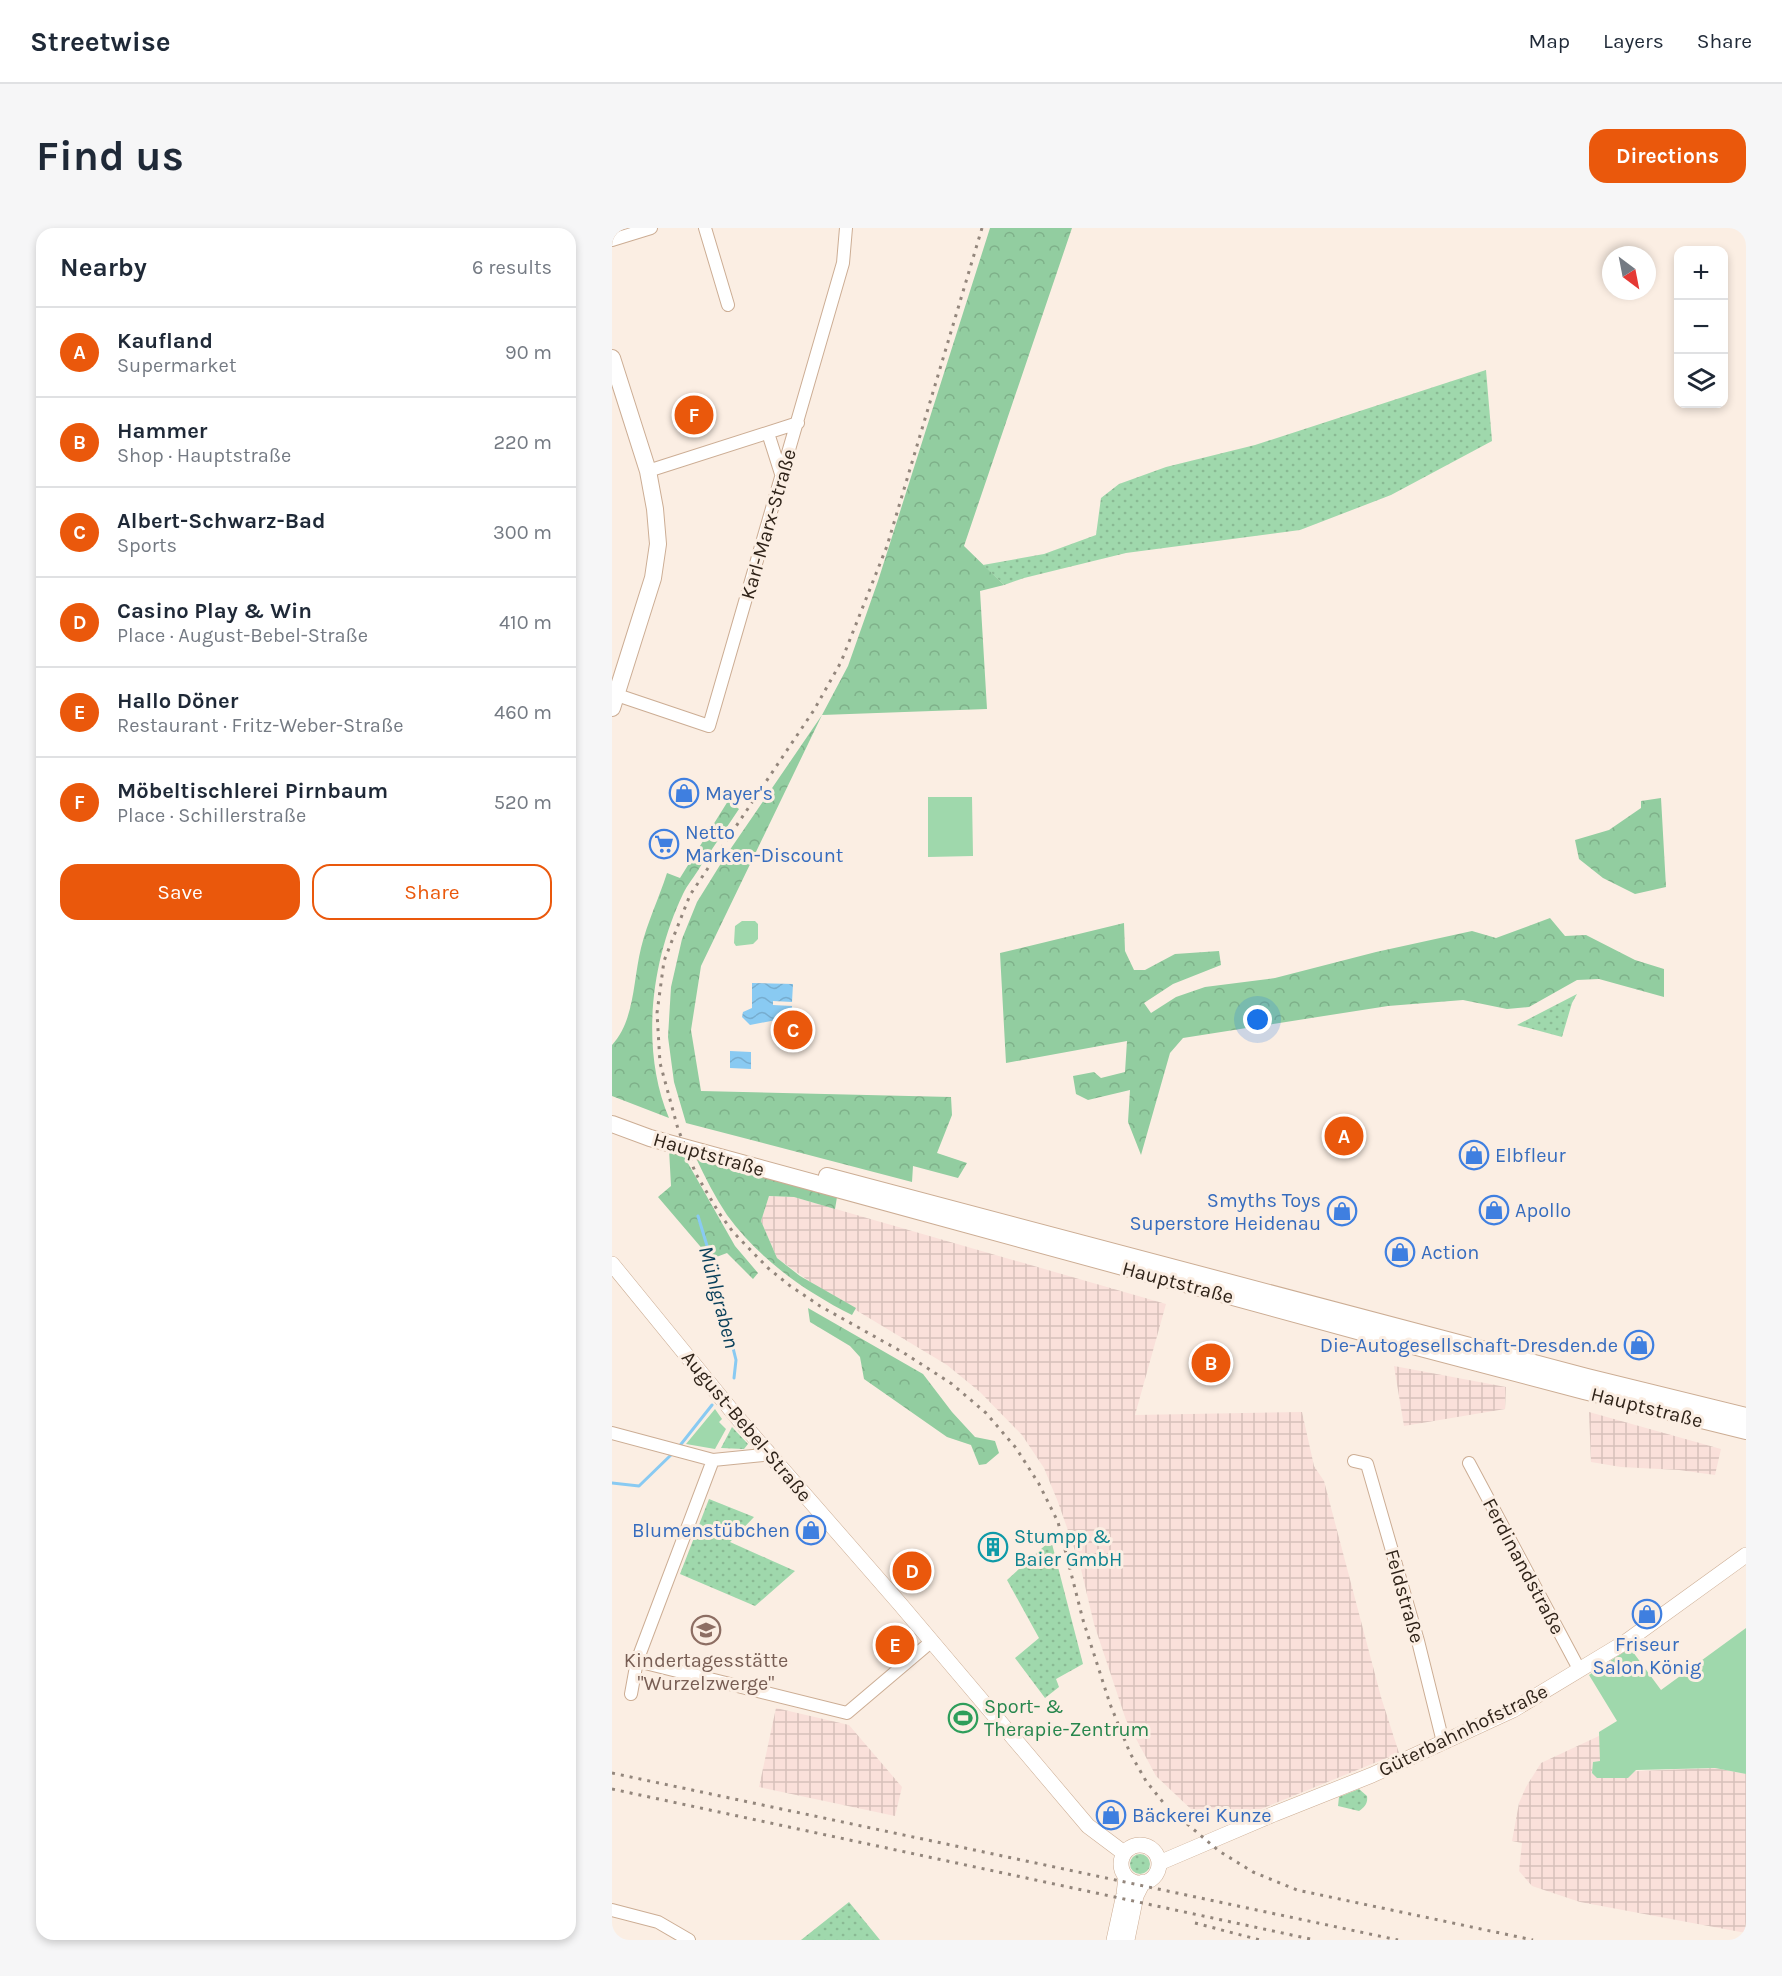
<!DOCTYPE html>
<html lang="en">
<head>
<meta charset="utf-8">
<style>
	body { margin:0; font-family:Karla,sans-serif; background:#f6f6f7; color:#1f2937 }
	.controls { position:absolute; right:18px; top:18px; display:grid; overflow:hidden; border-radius:12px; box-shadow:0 3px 9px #0003 }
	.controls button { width:54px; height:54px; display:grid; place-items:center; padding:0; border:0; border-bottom:2px solid #e0e1e3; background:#fff; color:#1f2937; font:30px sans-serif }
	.compass { position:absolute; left:990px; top:18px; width:54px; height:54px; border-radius:50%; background:#fff; box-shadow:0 3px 9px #0003; rotate:148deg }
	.you { position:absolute; left:646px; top:792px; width:21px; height:21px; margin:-15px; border:4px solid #fff; border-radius:50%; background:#1a73e8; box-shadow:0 0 0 9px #1a73e833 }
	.badge { display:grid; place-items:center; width:39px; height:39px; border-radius:50%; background:#ea580c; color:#fff; font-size:20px; font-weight:700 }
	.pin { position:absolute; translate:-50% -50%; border:3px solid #fff; box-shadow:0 2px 6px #0006 }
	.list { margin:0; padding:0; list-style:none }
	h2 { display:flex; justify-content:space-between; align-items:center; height:78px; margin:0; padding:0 24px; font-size:26px }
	h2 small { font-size:20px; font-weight:400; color:#747a83 }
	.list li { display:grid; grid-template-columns:39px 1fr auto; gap:18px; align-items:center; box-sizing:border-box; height:90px; padding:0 24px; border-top:2px solid #e0e1e3 }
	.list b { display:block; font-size:22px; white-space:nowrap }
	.list p { margin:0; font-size:20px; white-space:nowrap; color:#747a83 }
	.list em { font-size:20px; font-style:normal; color:#747a83 }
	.actions { display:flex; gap:12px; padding:18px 24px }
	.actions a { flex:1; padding:14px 0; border:2px solid #ea580c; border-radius:18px; text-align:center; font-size:21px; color:#ea580c }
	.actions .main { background:#ea580c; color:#fff }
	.icon { flex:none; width:33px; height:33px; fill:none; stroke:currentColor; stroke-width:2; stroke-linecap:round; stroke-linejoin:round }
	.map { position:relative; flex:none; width:1134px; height:1712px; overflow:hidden; border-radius:18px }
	header { display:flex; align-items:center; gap:36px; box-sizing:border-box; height:84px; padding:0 30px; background:#fff; border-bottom:2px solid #e0e1e3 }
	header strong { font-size:28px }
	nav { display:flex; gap:33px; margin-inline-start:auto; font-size:21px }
	.intro { display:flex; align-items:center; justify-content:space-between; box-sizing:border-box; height:144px; padding:0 36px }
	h1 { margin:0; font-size:42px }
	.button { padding:15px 27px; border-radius:18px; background:#ea580c; color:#fff; font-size:21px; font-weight:700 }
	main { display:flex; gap:36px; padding:0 36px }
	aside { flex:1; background:#fff; border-radius:18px; box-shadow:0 3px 9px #0003 }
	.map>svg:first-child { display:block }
</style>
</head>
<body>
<header>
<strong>Streetwise</strong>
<nav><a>Map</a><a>Layers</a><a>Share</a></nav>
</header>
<div class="intro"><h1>Find us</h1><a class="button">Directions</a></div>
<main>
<aside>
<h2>Nearby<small>6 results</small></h2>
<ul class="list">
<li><span class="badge">A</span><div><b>Kaufland</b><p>Supermarket</p></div><em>90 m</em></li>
<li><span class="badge">B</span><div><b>Hammer</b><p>Shop · Hauptstraße</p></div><em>220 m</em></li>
<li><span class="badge">C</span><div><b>Albert-Schwarz-Bad</b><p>Sports</p></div><em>300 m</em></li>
<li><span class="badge">D</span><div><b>Casino Play &amp; Win</b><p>Place · August-Bebel-Straße</p></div><em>410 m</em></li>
<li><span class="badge">E</span><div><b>Hallo Döner</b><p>Restaurant · Fritz-Weber-Straße</p></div><em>460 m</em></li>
<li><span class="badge">F</span><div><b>Möbeltischlerei Pirnbaum</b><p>Place · Schillerstraße</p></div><em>520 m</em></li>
</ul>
<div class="actions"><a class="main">Save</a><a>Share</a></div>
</aside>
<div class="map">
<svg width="1134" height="1712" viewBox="0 0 1134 1712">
	<defs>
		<pattern id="industrial-grid" width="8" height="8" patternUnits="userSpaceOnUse" patternTransform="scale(1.5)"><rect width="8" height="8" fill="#fae0da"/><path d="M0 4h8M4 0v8" fill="none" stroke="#d7c0ba"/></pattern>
		<pattern id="grass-dots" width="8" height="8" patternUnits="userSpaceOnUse" patternTransform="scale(1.5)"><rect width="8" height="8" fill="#9fd8ac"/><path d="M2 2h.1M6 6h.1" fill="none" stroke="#89b993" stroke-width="1.8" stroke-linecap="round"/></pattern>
		<pattern id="forest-crowns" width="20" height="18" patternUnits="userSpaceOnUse" patternTransform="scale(1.5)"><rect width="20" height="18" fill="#92cda0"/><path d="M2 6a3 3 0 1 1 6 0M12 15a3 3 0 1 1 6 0" fill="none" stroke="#7eb089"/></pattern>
		<pattern id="water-waves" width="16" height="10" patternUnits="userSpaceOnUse" patternTransform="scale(1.5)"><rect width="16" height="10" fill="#89caf2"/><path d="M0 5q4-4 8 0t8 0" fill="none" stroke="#77adcf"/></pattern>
	</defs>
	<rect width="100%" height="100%" fill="#fbeee3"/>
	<path fill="url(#industrial-grid)" d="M 157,968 L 182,969 L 554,1076 L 523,1187 L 690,1184 L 702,1238 L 712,1253 L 769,1469 L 787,1525 L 612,1596 L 605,1580 L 581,1583 L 544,1548 L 514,1492 L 482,1396 L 468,1337 L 446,1274 L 432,1240 L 410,1207 L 368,1164 L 335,1137 L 204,1058 L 165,1030 L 149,993 Z
		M 782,1138 L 894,1159 L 893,1181 L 792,1198 Z
		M 977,1184 L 1109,1221 L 1103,1247 L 1067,1242 L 1009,1239 L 979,1234 Z
		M 164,1480 L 237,1497 L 290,1559 L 283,1588 L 147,1559 Z
		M 989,1507 L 988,1533 L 981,1534 L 980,1545 L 1103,1540 L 1134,1546 L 1134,1705 L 968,1674 L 920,1658 L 907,1643 L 910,1615 L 900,1613 L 907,1575 L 914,1559 L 929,1535 Z"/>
	<path fill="url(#grass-dots)" d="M 874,142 L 880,213 L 779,267 L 688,302 L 514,325 L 412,350 L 392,357 L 371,337 L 432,326 L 484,307 L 489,270 L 507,256 L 554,239 L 643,217 Z
		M 965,766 L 960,775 L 950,809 L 905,797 Z
		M 120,1199 L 136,1216 L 132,1221 L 109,1220 Z
		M 97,1271 L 142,1289 L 118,1314 L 183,1343 L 143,1378 L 68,1346 Z
		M 439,1312 L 471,1436 L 444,1451 L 447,1459 L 433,1470 L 403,1430 L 427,1410 L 395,1352 Z
		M 747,1561 L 755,1568 C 756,1575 753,1579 747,1583 L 726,1578 L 727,1569 Z
		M518 1636a10 10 0 1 1 20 0a10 10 0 1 1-20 0Z
		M 237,1674 L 268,1712 L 189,1712 Z"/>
	<path fill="url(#forest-crowns)" d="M 378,0 L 460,0 L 352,318 L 392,357 L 368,363 L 375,481 L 210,487 L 89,738 L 79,802 L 89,863 L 339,869 L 340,887 L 325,925 L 355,935 L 346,950 L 301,938 L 300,954 L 74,895 L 62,854 L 56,809 L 59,759 L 70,711 L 85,674 L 113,629 L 210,487 L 236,438 L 266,353 Z
		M 1049,570 L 1054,659 L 1023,666 L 991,650 L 967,631 L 963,612 L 997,602 L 1029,580 L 1029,573 Z
		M 116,573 L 127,581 C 114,600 101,620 88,639 C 83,648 75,657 71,666 C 39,733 28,821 57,890 L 0,868 L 0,817 C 23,792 21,752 29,720 C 35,695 47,670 55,645 L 68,650 Z
		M 938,690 L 953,708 L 974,707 L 1023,732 L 1052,741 L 1052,769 L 987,751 L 965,752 L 917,779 L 895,781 L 851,772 L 776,778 L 571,810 L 558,825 L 529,927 L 516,894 L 518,862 L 476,872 L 464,866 L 461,848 L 482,844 L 489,850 L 513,844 L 515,813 L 394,835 L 388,725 L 512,695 L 513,723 L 522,742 L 533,742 L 563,726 L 607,723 L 609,737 L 561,756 L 532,775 L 539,785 L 564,769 L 593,759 L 663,750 L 764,724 L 860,703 L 884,710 Z
		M 57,921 L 69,923 L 123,1018 L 146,1045 L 141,1051 L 115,1025 L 99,1031 L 46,969 L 59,958 Z
		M 84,930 L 225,969 L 223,981 L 182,969 L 157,968 L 149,993 L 165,1030 L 188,1048 L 244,1080 L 240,1087 C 192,1063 147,1031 115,987 C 103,969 93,949 84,930 Z
		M 196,1080 L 311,1146 L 340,1184 L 363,1209 L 383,1213 L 387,1225 L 374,1236 L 367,1237 L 359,1217 L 335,1209 L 252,1151 L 248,1129 L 238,1118 L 198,1094 Z"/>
	<path fill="#9fd8ac" d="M 316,569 L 360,569 L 361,628 L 316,629 Z
		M 130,693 L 143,693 L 146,696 L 146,711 L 141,716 L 124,718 L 122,715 L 123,698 Z
		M 103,1181 L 110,1191 L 107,1194 L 114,1201 L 103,1221 L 74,1216 Z
		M 1134,1400 L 1134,1546 L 1103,1540 L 1024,1542 L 1016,1550 L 985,1550 L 980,1545 L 981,1534 L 988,1533 L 987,1504 L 1005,1493 L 977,1447 L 1018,1420 L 1049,1462 Z"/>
	<path fill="url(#water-waves)" d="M 140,755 L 181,756 L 180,774 L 161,773 L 161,777 L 180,778 L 180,789 L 138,797 L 130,789 L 131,784 L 140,780 Z
		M 118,823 L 139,824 L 139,841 L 118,840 Z"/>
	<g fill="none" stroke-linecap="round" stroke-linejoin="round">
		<path stroke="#89caf2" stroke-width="3" d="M 86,988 L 99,1031 L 124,1132 L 122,1150
			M 66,1220 L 100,1177
			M 0,1255 L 27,1258 L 61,1225"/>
		<g stroke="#ccad94" stroke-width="14">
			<path id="minor" d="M 93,0 L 116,77
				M 0,12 L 39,0
				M 156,205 L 170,249
				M 36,243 L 186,195
				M 5,467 L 97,498 L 231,35 L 234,0
				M 0,1205 L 101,1232 L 151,1227 L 156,1223
				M 742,1233 L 755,1236 L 806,1413 L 831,1514
				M 857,1235 L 967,1441
				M 25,1433 L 235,1485 L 320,1413
				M 19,1466 L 25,1433 L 101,1232
				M 0,1682 L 46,1694 L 77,1712"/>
		</g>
		<g stroke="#ccad94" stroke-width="16">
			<path id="tertiary" d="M 0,1036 L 124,1188 L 288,1376 L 476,1598 L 512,1625
				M509 1636a19 19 0 1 1 38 0a19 19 0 1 1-38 0Z
				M 547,1635 L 662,1586 L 760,1547 L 901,1482 L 1015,1413 L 1134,1327
				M 502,1712 L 512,1666 L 514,1649
				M 515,1712 L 524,1668 L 531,1654"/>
		</g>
		<g stroke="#ccad94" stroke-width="18">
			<path id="secondary" d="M 0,130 L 36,243 L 43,281 L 46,316 L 41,350 L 0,480
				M 0,896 L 38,910 L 782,1113 L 972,1163 L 1134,1203
				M 215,948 L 975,1149 L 1134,1188"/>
		</g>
		<use href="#minor" stroke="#fff" stroke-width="12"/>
		<use href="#tertiary" stroke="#fff" stroke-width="15"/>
		<use href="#secondary" stroke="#fff" stroke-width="16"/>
		<path stroke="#93867c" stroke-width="3" stroke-dasharray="3 6" stroke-linecap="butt" d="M 370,0 L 275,318 L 229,434 L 202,482 L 78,667 L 52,733 L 45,785 L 48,835 L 66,901 L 84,946 L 107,985 L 121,1004 L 156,1040 L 177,1057 L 208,1078 L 292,1125 L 340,1156 L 374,1185 L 404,1220 L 427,1256 L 446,1294 L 471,1392 L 498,1476 L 518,1525 L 534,1553 L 554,1578 L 607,1623 L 641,1644 L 685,1662 L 921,1712
			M 0,1545 L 786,1712
			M 0,1561 L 703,1712
			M 583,1695 L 648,1712"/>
	</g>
	<defs>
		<g id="shop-ring" transform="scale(1.5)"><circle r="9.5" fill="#fbeee3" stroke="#3f7fe0" stroke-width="1.5"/><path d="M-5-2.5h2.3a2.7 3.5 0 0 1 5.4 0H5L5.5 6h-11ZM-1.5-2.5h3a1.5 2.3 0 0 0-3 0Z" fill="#3f7fe0"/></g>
		<g id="supermarket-ring" transform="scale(1.5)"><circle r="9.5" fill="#fbeee3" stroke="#3f7fe0" stroke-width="1.5"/><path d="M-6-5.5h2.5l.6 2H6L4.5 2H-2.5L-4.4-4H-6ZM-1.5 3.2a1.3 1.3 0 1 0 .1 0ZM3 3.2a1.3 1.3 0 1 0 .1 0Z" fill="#3f7fe0"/></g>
		<g id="building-ring" transform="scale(1.5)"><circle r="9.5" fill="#fbeee3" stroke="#0f9aa8" stroke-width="1.5"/><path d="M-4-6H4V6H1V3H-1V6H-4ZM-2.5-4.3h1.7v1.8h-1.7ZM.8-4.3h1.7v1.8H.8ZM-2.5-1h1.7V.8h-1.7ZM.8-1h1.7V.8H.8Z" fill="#0f9aa8"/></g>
		<g id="school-ring" transform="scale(1.5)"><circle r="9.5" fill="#fbeee3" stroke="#8d6e63" stroke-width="1.5"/><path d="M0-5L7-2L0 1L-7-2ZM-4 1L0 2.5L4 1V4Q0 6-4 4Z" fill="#8d6e63"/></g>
		<g id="stadium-ring" transform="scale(1.5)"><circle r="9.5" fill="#fbeee3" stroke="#2e9e5b" stroke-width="1.5"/><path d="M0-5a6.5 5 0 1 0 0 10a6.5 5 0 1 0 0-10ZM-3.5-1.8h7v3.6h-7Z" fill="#2e9e5b"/></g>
	</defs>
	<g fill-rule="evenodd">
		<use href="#shop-ring" x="72" y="565"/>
		<use href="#supermarket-ring" x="52" y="616"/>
		<use href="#shop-ring" x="862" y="927"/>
		<use href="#shop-ring" x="882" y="982"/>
		<use href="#shop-ring" x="730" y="983"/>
		<use href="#shop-ring" x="788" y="1024"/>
		<use href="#shop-ring" x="1027" y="1117"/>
		<use href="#shop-ring" x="199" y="1302"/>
		<use href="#building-ring" x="381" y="1319"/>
		<use href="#shop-ring" x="1035" y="1386"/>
		<use href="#school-ring" x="94" y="1402"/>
		<use href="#stadium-ring" x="351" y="1490"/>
		<use href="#shop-ring" x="499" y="1587"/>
	</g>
	<g text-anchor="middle" stroke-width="6" stroke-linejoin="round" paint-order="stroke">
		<g font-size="20" fill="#2f2319" stroke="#fbeee3">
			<text transform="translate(156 296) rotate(-74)" y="7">Karl-Marx-Straße</text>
			<text transform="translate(97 926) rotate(16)" y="7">Hauptstraße</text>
			<text transform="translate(566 1054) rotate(15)" y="7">Hauptstraße</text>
			<text transform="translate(1035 1179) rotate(14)" y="7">Hauptstraße</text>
			<text transform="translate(135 1198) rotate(50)" y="7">August-Bebel-Straße</text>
			<text transform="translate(912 1338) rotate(62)" y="7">Ferdinandstraße</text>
			<text transform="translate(793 1368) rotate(74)" y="7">Feldstraße</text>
			<text transform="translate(851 1502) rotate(-26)" y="7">Güterbahnhofstraße</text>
		</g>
		<g font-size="20" fill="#366cbe" stroke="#fbeee3" text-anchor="start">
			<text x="93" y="572">Mayer's</text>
			<text x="73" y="611">Netto<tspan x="73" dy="23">Marken-Discount</tspan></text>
			<text x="883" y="934">Elbfleur</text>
			<text x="709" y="979" text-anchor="end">Smyths Toys<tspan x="709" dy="23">Superstore Heidenau</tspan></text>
			<text x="903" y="989">Apollo</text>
			<text x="809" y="1031">Action</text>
			<text x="1006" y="1124" text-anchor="end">Die-Autogesellschaft-Dresden.de</text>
			<text x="178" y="1309" text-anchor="end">Blumenstübchen</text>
			<text x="1035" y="1423" text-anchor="middle">Friseur<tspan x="1035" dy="23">Salon König</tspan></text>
			<text x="520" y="1594">Bäckerei Kunze</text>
		</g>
		<g font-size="20" fill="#0d838f" stroke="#fbeee3" text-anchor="start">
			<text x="402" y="1315">Stumpp &amp;<tspan x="402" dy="23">Baier GmbH</tspan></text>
		</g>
		<g font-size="20" fill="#785e54" stroke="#fbeee3">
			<text x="94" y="1439">Kindertagesstätte<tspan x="94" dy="23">"Wurzelzwerge"</tspan></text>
		</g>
		<g font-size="20" fill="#27864d" stroke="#fbeee3" text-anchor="start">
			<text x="372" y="1485">Sport- &amp;<tspan x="372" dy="23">Therapie-Zentrum</tspan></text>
		</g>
		<g font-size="21" font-style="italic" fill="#083f5a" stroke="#fbeee3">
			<text transform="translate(107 1069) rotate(75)" y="7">Mühlgraben</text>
		</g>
	</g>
</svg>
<div class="controls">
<button>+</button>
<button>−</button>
<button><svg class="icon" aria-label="layers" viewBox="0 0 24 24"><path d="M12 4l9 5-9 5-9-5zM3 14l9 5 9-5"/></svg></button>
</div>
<svg class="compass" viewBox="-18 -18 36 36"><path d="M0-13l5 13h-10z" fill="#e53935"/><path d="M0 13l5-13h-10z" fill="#747a83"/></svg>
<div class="you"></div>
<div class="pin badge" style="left:732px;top:908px">A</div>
<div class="pin badge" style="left:599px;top:1135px">B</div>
<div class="pin badge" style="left:181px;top:802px">C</div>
<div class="pin badge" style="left:300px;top:1343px">D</div>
<div class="pin badge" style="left:283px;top:1417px">E</div>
<div class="pin badge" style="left:82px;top:187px">F</div>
</div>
</main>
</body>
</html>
